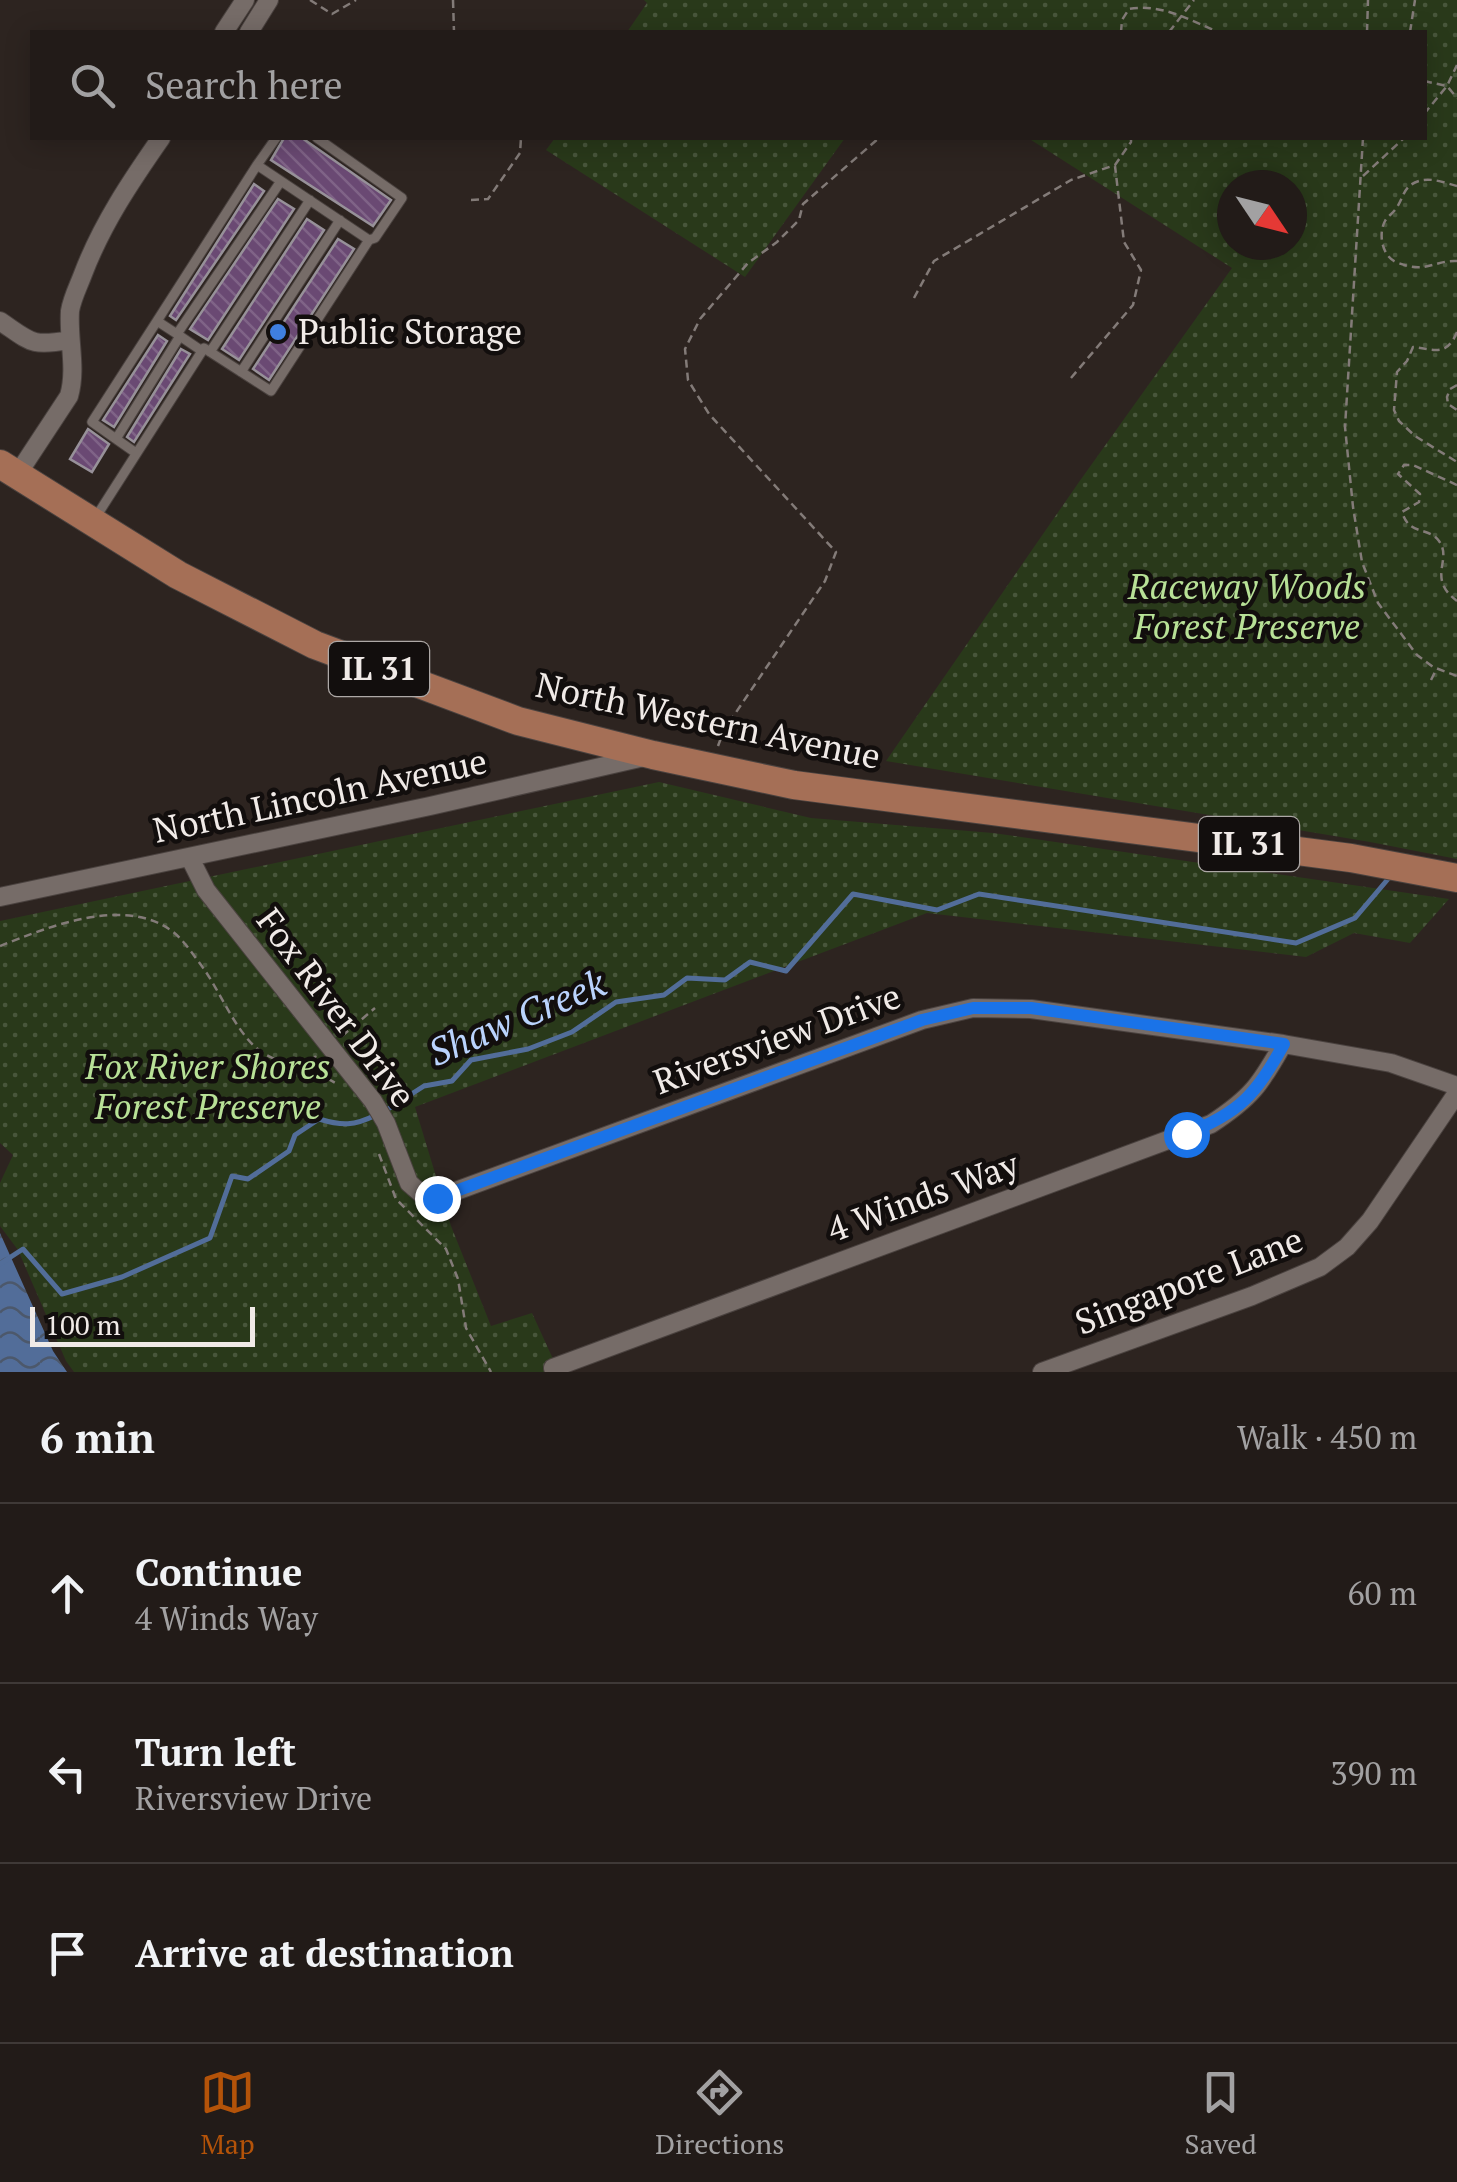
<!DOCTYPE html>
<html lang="en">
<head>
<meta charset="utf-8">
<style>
	body { margin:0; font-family:"PT Serif",serif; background:#2a2421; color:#f1f3f6 }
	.compass { position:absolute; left:1217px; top:170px; width:90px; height:90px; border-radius:50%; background:#221b18; box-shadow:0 5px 25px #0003; rotate:125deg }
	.scale { position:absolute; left:30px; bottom:25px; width:225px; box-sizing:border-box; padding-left:10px; border:5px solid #f0eae7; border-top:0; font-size:28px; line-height:35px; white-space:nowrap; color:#f0eae7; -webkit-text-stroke:8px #120e0d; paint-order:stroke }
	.stop { position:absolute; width:30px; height:30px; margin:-22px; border:8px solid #1a73e8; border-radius:50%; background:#fff }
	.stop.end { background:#1a73e8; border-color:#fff; box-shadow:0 2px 10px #0008 }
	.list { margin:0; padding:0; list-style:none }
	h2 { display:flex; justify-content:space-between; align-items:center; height:130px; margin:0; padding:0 40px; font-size:42px }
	h2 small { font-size:32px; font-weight:400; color:#a2a1a2 }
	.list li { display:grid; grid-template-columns:65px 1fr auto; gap:30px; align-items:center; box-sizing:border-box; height:180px; padding:0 40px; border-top:2px solid #3f3937 }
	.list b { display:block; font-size:38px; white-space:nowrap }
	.list p { margin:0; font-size:32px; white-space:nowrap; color:#a2a1a2 }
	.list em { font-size:32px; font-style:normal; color:#a2a1a2 }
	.icon { flex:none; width:55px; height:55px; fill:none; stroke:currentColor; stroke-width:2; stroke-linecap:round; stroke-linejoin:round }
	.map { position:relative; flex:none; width:1457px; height:1372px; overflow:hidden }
	.search { position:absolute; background:#221b18; box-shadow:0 5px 25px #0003; left:30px; right:30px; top:30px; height:110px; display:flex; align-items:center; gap:25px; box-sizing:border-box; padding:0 35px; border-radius:0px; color:#a2a1a2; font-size:38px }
	.sheet { height:670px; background:#221b18 }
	nav { display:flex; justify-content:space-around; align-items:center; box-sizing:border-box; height:140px; border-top:2px solid #3f3937; background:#221b18; font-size:28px; color:#a2a1a2 }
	nav a { display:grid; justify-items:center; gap:5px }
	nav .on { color:#b45309 }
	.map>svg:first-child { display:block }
</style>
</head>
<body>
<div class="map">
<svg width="1457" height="1372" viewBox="0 0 1457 1372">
	<defs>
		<pattern id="grass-dots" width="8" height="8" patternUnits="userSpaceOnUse" patternTransform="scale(2.5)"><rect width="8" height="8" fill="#29391a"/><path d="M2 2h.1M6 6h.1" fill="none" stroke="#48563b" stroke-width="1.8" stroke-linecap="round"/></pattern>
		<pattern id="water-waves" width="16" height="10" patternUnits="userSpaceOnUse" patternTransform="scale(2.5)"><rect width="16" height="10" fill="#526d99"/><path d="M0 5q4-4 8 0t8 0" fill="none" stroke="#4c586b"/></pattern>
		<pattern id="building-back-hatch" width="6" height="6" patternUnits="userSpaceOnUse" patternTransform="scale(2.5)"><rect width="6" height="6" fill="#6a4973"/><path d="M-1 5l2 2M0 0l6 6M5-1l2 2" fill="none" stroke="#806387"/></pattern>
	</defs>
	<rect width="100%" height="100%" fill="#2d2420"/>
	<path fill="url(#grass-dots)" fill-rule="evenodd" d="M 644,0 L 1457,0 L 1457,859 L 1370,842 L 886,761 L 1079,482 L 1232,268 L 1028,138 L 1424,138 L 1424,32 L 627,32 L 647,3 ZM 1292,185 L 1292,245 L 1232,245 L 1232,185 Z
		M 555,138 L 845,138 L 745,277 L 546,150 Z
		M 659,782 L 811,818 L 993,833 L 1449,899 L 1410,943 L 1354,933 L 1306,957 L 927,913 L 415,1107 L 451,1226 L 491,1326 L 532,1313 L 559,1372 L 74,1372 L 66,1361 L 18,1250 L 0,1226 L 0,1183 L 13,1155 L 0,1143 L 0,921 Z"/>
	<path fill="url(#water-waves)" d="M 0,1233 L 53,1351 L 67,1372 L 0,1372 Z"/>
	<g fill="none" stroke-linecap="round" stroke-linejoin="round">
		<path stroke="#526d99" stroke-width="5" d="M 385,1111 L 424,1086 L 452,1081 L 471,1060 L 528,1049 L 572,1032 L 616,1002 L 664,995 L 687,978 L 725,980 L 750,962 L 786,971 L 853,894 L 937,910 L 979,894 L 1296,943 L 1355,918 L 1388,879
			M 0,1264 L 23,1249 L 62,1294 L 122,1277 L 210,1238 L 232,1176 L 248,1179 L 289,1151 L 295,1135 L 319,1119 C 342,1126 354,1126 376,1115"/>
	</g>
	<path fill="url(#building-back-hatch)" stroke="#979199" stroke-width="2.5" d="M 284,138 L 302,138 L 391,200 L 373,226 L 271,160 Z
		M 254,184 L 264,191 L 176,320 L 170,316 Z
		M 278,199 L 294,209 L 208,340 L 190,329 Z
		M 307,219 L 324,230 L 239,360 L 222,349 Z
		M 338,239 L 354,249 L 269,380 L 253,369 Z
		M 158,335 L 167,341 L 114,427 L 103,420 Z
		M 181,349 L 190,354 L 134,442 L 127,437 Z
		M 88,429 L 109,444 L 92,472 L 70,459 Z"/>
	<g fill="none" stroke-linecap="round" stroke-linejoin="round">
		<g stroke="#4a423f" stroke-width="11">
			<path id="lane" d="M 276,138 L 257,165 L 369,240
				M 177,334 L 157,321 L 257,165
				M 202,351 L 177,334 L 281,181
				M 210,352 L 310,200
				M 241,372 L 340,220
				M 116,439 L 92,422 L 157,321
				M 136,453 L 116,439 L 180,336
				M 94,520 L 204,348 L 271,391 L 369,240 L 375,238 L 402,198 L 317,138"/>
		</g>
		<g stroke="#4a423f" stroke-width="20">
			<path id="street" d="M 224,32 L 245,0
				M 249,32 L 269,0
				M 0,321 C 31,342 31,347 69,340
				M 17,475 L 69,396 C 77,368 68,340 70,311 C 72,298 79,285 83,274 C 102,224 131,181 161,138
				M 190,858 L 206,890 L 373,1101 L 386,1123 L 409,1183 L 425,1197 L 437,1198 L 922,1020 L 973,1008 L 1031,1009 L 1283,1044 L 1391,1063 L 1457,1086
				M 0,897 L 430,806 L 644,757
				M 553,1368 L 1211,1124 C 1251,1098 1260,1085 1283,1044
				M 1042,1372 L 1252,1296 L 1320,1267 L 1347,1247 L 1370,1221 L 1457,1093"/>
		</g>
		<g stroke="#4a423f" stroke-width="30">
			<path id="primary" d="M 0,464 L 178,575 L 315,645 L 518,721 L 653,755 L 794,785 L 1351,858 L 1457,878"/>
		</g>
		<path stroke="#837b78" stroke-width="2.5" stroke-dasharray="8 5" stroke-linecap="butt" d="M 310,0 L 332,14 L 356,0
			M 453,0 L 454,32
			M 1121,32 L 1122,20 L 1129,9 C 1160,3 1190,20 1218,32
			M 1169,32 L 1194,0
			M 1367,32 L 1368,0
			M 1410,32 L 1415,0
			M 1424,81 L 1447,86 L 1457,98
			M 1424,114 L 1447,86 L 1457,65
			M 1363,138 L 1345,427 L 1353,507 L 1362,562 L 1378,603 L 1417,655 L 1433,667 L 1457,676
			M 1363,176 L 1404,138
			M 1457,186 C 1445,183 1431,177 1419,181 C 1402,186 1404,199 1395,210 C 1392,214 1387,217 1385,221 C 1378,234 1382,256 1396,262 C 1426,275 1433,260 1457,261
			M 471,200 L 488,199 L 520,153 L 521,138
			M 914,298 L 934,261 L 1071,180 L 1115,165 L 1131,142 L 1131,138
			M 1457,332 C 1447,356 1436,350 1413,347 L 1407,361 L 1397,372 L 1394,410 L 1399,421 L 1415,436 L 1457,462
			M 1071,378 L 1133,305 L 1141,270 L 1124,242 L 1115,166
			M 1457,385 L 1450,389 L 1447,397 L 1448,404 L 1457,410
			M 1457,485 L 1413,465 L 1404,465 L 1398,474 L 1420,494 L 1419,502 L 1402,512 C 1409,536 1428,526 1439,541 C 1453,560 1426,578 1457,601
			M 1431,680 L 1436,670
			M 718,746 L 724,730 L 825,581 L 836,552 L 709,414 L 688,380 L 685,349 L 700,319 L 748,263 L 777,242 L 799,220 L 803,204 L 879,138
			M 0,946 C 48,927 121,897 169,929 C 182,937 194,956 204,969 C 221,994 233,1025 254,1046 C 276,1066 310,1067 337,1084
			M 342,1036 L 375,1008
			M 305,1068 L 316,1056
			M 379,1154 L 396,1199 L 446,1249 L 458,1279 L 466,1328 L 491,1372"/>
		<use href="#lane" stroke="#766c68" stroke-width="9"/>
		<use href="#street" stroke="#766c68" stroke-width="18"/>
		<use href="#primary" stroke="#a56f56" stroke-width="28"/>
	</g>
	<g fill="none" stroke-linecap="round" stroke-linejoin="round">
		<path stroke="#1a73e8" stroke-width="12" d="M 437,1198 L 922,1020 L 973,1008 L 1031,1008 L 1284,1044 C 1255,1095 1241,1112 1186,1134"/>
	</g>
	<circle fill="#3f7fe0" stroke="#120e0d" stroke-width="4" cx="278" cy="332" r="10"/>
	<g text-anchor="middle" stroke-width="9" stroke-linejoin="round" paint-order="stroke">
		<g fill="#120e0d" stroke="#ada8a6" stroke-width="2.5">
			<rect x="329" y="642" width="100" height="54" rx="8"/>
			<rect x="1199" y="817" width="100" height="54" rx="8"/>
		</g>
		<g font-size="32" font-weight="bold" fill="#f0eae7">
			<text x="379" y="680">IL 31</text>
			<text x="1249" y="855">IL 31</text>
		</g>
		<g font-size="35" fill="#f0eae7" stroke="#120e0d" text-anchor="start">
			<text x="298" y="344">Public Storage</text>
		</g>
		<g font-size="35" font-style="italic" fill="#b8e197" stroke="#120e0d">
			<text x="1247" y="599">Raceway Woods<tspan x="1247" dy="40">Forest Preserve</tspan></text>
			<text x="208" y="1079">Fox River Shores<tspan x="208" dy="40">Forest Preserve</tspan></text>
		</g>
		<g font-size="35" fill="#f0eae7" stroke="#120e0d">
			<text transform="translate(708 721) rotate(12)" y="12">North Western Avenue</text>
			<text transform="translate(320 796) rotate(-12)" y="12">North Lincoln Avenue</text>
			<text transform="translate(336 1008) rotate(53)" y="12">Fox River Drive</text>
			<text transform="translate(777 1039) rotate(-20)" y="12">Riversview Drive</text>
			<text transform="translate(923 1197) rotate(-20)" y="12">4 Winds Way</text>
			<text transform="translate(1189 1281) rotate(-21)" y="12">Singapore Lane</text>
		</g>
		<g font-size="38" font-style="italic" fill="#bad3fd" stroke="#120e0d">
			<text transform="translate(517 1018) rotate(-23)" y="13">Shaw Creek</text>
		</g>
	</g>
</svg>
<svg class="compass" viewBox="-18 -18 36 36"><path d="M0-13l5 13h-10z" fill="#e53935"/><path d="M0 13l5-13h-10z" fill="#a2a1a2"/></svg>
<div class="scale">100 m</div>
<div class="stop" style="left:1186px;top:1134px"></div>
<div class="stop end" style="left:437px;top:1198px"></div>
<div class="search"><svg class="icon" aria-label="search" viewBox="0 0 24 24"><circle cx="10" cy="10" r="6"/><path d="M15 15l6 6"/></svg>Search here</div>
</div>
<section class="sheet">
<h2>6 min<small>Walk · 450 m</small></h2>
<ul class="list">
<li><svg class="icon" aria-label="ahead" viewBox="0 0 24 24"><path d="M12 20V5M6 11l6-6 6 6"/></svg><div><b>Continue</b><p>4 Winds Way</p></div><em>60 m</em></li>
<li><svg class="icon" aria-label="left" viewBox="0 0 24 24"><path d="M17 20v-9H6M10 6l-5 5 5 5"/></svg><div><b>Turn left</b><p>Riversview Drive</p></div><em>390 m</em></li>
<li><svg class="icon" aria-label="arrive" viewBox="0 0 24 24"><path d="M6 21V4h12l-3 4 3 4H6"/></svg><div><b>Arrive at destination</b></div></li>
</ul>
</section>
<nav>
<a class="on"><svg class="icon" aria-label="map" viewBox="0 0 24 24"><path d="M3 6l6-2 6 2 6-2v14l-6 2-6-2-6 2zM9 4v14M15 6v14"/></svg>Map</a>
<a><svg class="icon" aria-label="directions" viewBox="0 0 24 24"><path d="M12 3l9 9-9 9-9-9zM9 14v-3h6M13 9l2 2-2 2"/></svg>Directions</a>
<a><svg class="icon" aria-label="saved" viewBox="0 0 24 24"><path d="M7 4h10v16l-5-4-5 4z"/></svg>Saved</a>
</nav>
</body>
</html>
